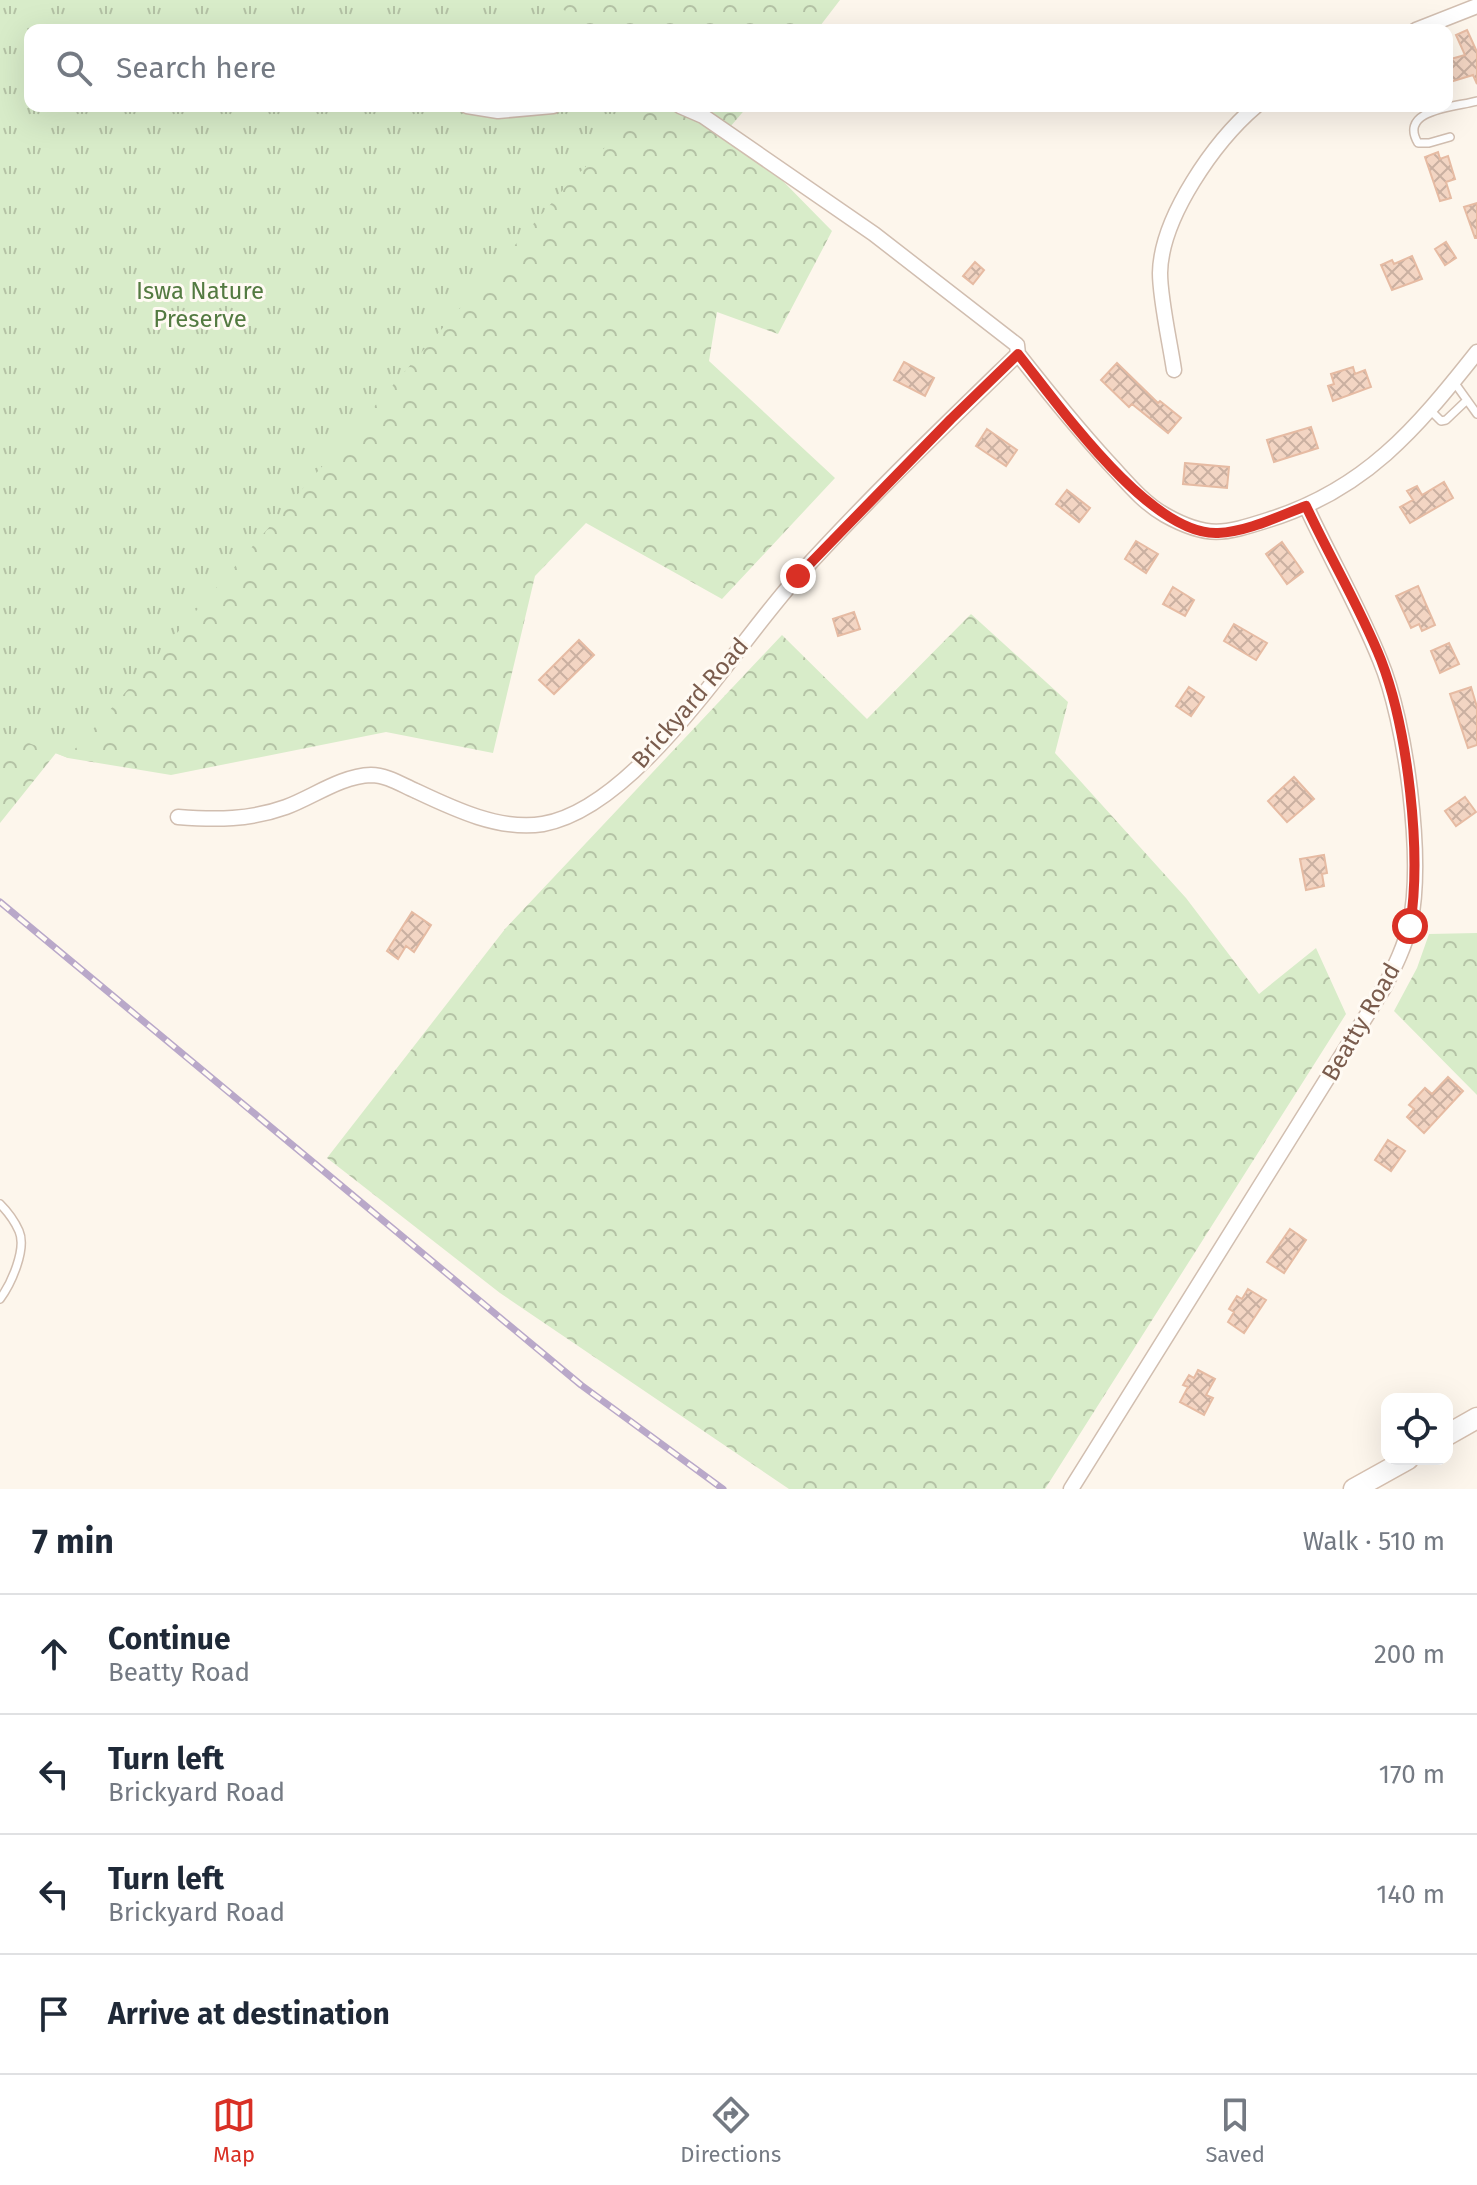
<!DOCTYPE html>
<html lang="en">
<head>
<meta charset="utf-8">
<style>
	body { margin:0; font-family:"Fira Sans",sans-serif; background:#f2f2f3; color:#1f2937 }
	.controls { position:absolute; right:24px; bottom:24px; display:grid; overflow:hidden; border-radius:16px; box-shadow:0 8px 32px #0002 }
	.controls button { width:72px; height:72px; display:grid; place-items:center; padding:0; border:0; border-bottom:2px solid #e0e1e3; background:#fff; color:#1f2937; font:40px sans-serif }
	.stop { position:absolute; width:24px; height:24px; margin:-18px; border:6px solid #d93025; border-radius:50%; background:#fff }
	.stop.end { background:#d93025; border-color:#fff; box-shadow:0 2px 8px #0008 }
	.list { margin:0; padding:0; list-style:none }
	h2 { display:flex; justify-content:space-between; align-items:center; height:104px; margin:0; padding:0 32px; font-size:34px }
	h2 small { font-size:26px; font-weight:400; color:#747a83 }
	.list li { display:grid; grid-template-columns:52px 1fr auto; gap:24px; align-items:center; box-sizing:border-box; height:120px; padding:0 32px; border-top:2px solid #e0e1e3 }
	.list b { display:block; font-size:30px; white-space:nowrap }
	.list p { margin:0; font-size:26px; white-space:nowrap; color:#747a83 }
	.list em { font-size:26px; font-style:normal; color:#747a83 }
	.icon { flex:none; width:44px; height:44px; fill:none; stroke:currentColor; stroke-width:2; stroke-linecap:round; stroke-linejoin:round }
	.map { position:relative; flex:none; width:1477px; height:1489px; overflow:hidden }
	.search { position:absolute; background:#fff; box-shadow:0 8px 32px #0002; left:24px; right:24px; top:24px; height:88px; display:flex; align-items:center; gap:20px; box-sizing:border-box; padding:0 28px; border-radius:16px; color:#747a83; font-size:30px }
	.sheet { height:584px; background:#fff }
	nav { display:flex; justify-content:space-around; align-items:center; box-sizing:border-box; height:112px; border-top:2px solid #e0e1e3; background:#fff; font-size:22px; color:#747a83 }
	nav a { display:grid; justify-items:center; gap:4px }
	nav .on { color:#d93025 }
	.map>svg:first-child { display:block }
</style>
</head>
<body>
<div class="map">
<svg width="1477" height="1489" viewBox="0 0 1477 1489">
	<defs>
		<pattern id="forest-crowns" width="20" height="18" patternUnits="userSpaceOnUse" patternTransform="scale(2)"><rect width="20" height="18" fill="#d8ecc9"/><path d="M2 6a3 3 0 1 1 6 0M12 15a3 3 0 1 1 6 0" fill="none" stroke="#b4c2a5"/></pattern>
		<pattern id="park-tufts" width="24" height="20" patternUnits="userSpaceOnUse" patternTransform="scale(2)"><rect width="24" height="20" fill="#d8ecc9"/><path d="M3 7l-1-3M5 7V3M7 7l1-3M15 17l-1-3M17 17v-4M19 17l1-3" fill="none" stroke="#b4c2a5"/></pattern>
		<pattern id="building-cross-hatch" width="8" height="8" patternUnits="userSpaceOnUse" patternTransform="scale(2)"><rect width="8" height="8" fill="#f3d5c3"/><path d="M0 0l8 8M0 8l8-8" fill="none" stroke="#cab0a1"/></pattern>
	</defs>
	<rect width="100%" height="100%" fill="#fdf6ec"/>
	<path fill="url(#forest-crowns)" d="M 0,0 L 840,0 L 817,30 L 30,30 L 30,106 L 748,106 L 730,127 L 832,231 L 778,334 L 717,312 L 709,361 L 835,478 L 722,599 L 586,523 L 535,576 L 493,753 L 386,732 L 171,775 L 68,758 L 56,753 L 0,823 Z
		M 971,614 L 1068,702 L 1055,753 L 1186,898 L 1259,994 L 1316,948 L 1346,1014 L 1045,1489 L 789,1489 L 500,1293 L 327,1158 L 505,929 L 782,635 L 867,719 Z
		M 1477,933 L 1477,1095 L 1394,1011 L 1417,968 L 1429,934 Z"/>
	<path fill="url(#park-tufts)" d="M 0,0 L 551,0 L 590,30 L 30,30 L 30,106 L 647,106 L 569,183 L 68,758 L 0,732 Z"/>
	<path fill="url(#building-cross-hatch)" stroke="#e6bba3" stroke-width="2" d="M 1467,30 L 1477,52 L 1477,84 L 1473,75 L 1447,83 L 1447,60 L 1465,55 L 1456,35 Z
		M 1438,152 L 1440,159 L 1448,156 L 1455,179 L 1446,182 L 1451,198 L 1440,201 L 1425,157 Z
		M 1477,203 L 1477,238 L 1475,238 L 1464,207 Z
		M 1446,242 L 1456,258 L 1445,265 L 1435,249 Z
		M 1412,256 L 1422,279 L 1392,290 L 1381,265 L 1392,260 L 1394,264 Z
		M 975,262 L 984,270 L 973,284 L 963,276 Z
		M 904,362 L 934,378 L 925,396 L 894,380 Z
		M 1117,363 L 1158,403 L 1160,401 L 1181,418 L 1168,433 L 1132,404 L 1129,407 L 1101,380 Z
		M 1353,367 L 1355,374 L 1365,370 L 1371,387 L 1333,401 L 1328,386 L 1334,384 L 1331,374 Z
		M 1311,427 L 1318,448 L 1274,462 L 1267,440 Z
		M 987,429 L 1017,450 L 1006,466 L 976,446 Z
		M 1185,463 L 1229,467 L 1227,488 L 1183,484 Z
		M 1444,482 L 1453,498 L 1410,523 L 1400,507 L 1413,500 L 1407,491 L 1417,486 L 1422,495 Z
		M 1067,490 L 1090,508 L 1079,522 L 1056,504 Z
		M 1136,541 L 1158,554 L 1146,573 L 1125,559 Z
		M 1282,542 L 1303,572 L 1287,584 L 1266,554 Z
		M 1418,586 L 1435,625 L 1422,631 L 1419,624 L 1411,628 L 1396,596 Z
		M 1173,587 L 1194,600 L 1185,616 L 1163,604 Z
		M 854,612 L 860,629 L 838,636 L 833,619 Z
		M 1234,624 L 1267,643 L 1256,660 L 1224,641 Z
		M 579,640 L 594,655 L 554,694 L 539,680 Z
		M 1449,643 L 1459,664 L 1440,673 L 1431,651 Z
		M 1189,687 L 1204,697 L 1191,716 L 1176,706 Z
		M 1471,687 L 1477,707 L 1477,745 L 1468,748 L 1450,694 Z
		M 1294,777 L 1314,799 L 1287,822 L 1268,801 Z
		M 1465,797 L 1476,812 L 1456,826 L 1445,811 Z
		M 1324,855 L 1327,873 L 1322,874 L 1324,886 L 1306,890 L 1300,859 Z
		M 412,912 L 431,925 L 414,952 L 406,946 L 398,959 L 387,951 Z
		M 1448,1077 L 1463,1091 L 1424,1133 L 1407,1117 L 1414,1109 L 1409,1105 L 1425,1088 L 1432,1094 Z
		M 1388,1140 L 1405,1151 L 1391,1171 L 1375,1160 Z
		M 1290,1229 L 1306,1240 L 1284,1273 L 1267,1262 Z
		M 1248,1289 L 1266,1300 L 1244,1333 L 1228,1322 L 1234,1312 L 1229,1309 L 1237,1296 L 1242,1299 Z
		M 1198,1370 L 1215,1379 L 1206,1395 L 1213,1398 L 1204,1415 L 1180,1402 L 1188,1387 L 1183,1385 L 1189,1375 L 1194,1378 Z"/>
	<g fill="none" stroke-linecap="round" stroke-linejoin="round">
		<g stroke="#d1beb0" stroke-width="10">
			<path id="lane" d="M 1450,137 L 1429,143 L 1418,143 C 1398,109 1456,107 1477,101
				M 1454,382 L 1477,414
				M 1431,411 L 1441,421 L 1446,420 L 1467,400
				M 0,1204 C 7,1211 15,1222 19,1231 C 27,1249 11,1284 0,1299"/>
		</g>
		<g stroke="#d1beb0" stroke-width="17">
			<path id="street" d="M 1416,30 L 1477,6
				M 467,106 L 498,111 L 553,106
				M 680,106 L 703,116 L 874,234 L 1017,345 L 1018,354 C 1047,391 1076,427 1107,461 C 1125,480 1142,502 1165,515 C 1208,539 1224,534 1268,520 C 1365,490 1416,429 1477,352
				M 1174,370 C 1170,343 1160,299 1160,273 C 1161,217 1215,141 1256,106
				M 178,817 C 216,820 250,820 286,807 C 313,797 341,776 371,775 C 387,775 402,785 416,791 C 454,809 500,831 543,824 C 639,807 736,643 800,574 C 869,498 944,426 1018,354
				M 1071,1489 L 1385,986 C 1395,966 1405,946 1410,924 C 1424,858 1406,722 1380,660 C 1359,607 1330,558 1306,506"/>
		</g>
		<g stroke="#d6c0b0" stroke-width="23">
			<path id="secondary" d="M 1447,1435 L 1477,1418
				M 1354,1489 L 1408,1459"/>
		</g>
		<use href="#lane" stroke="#fff" stroke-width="7"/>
		<use href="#street" stroke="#fff" stroke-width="14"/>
		<use href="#secondary" stroke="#fff" stroke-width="20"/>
		<g stroke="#b9a8c9" stroke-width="7">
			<path id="rail" d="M 0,902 L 581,1385 L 723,1489"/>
		</g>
		<use href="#rail" stroke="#fffaf3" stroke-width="4" stroke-dasharray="12" stroke-linecap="butt"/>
	</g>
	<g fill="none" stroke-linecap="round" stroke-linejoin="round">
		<path stroke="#d93025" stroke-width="10" d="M 798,576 L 951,419 L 1018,354 C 1058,404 1150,536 1218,533 C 1247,532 1279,516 1306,506 C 1330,558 1360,607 1381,660 C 1408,730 1422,853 1410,926"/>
	</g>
	<g text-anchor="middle" stroke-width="6" stroke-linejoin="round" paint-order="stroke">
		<g font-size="24" fill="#537a41" stroke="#fffaf3">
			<text x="200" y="299">Iswa Nature<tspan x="200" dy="28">Preserve</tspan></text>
		</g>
		<g font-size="24" fill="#7a5c4d" stroke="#fffaf3">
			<text transform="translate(690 703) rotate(-49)" y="8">Brickyard Road</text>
			<text transform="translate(1361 1022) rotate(-60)" y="8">Beatty Road</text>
		</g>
	</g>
</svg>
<div class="controls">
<button><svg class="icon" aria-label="locate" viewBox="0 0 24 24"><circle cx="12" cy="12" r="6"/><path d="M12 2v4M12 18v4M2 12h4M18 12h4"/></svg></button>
</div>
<div class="stop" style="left:1410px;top:926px"></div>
<div class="stop end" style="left:798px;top:576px"></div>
<div class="search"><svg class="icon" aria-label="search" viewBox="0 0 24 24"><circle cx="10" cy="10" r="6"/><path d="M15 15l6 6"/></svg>Search here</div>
</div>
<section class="sheet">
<h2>7 min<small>Walk · 510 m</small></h2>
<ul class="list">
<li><svg class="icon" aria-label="ahead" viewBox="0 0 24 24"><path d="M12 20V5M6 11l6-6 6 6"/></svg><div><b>Continue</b><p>Beatty Road</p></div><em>200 m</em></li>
<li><svg class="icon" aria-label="left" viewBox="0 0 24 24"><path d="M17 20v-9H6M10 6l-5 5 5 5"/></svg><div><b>Turn left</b><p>Brickyard Road</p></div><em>170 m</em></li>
<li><svg class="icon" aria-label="left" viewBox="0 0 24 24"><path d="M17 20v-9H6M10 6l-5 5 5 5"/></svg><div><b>Turn left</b><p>Brickyard Road</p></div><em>140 m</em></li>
<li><svg class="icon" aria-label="arrive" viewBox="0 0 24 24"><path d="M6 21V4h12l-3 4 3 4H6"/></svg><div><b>Arrive at destination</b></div></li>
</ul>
</section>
<nav>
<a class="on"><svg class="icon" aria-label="map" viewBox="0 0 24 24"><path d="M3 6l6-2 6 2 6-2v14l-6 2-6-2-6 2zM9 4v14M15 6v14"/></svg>Map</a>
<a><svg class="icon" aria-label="directions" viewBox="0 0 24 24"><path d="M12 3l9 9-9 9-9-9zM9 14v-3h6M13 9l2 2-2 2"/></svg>Directions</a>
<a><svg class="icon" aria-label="saved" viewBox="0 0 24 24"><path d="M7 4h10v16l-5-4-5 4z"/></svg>Saved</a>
</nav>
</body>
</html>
